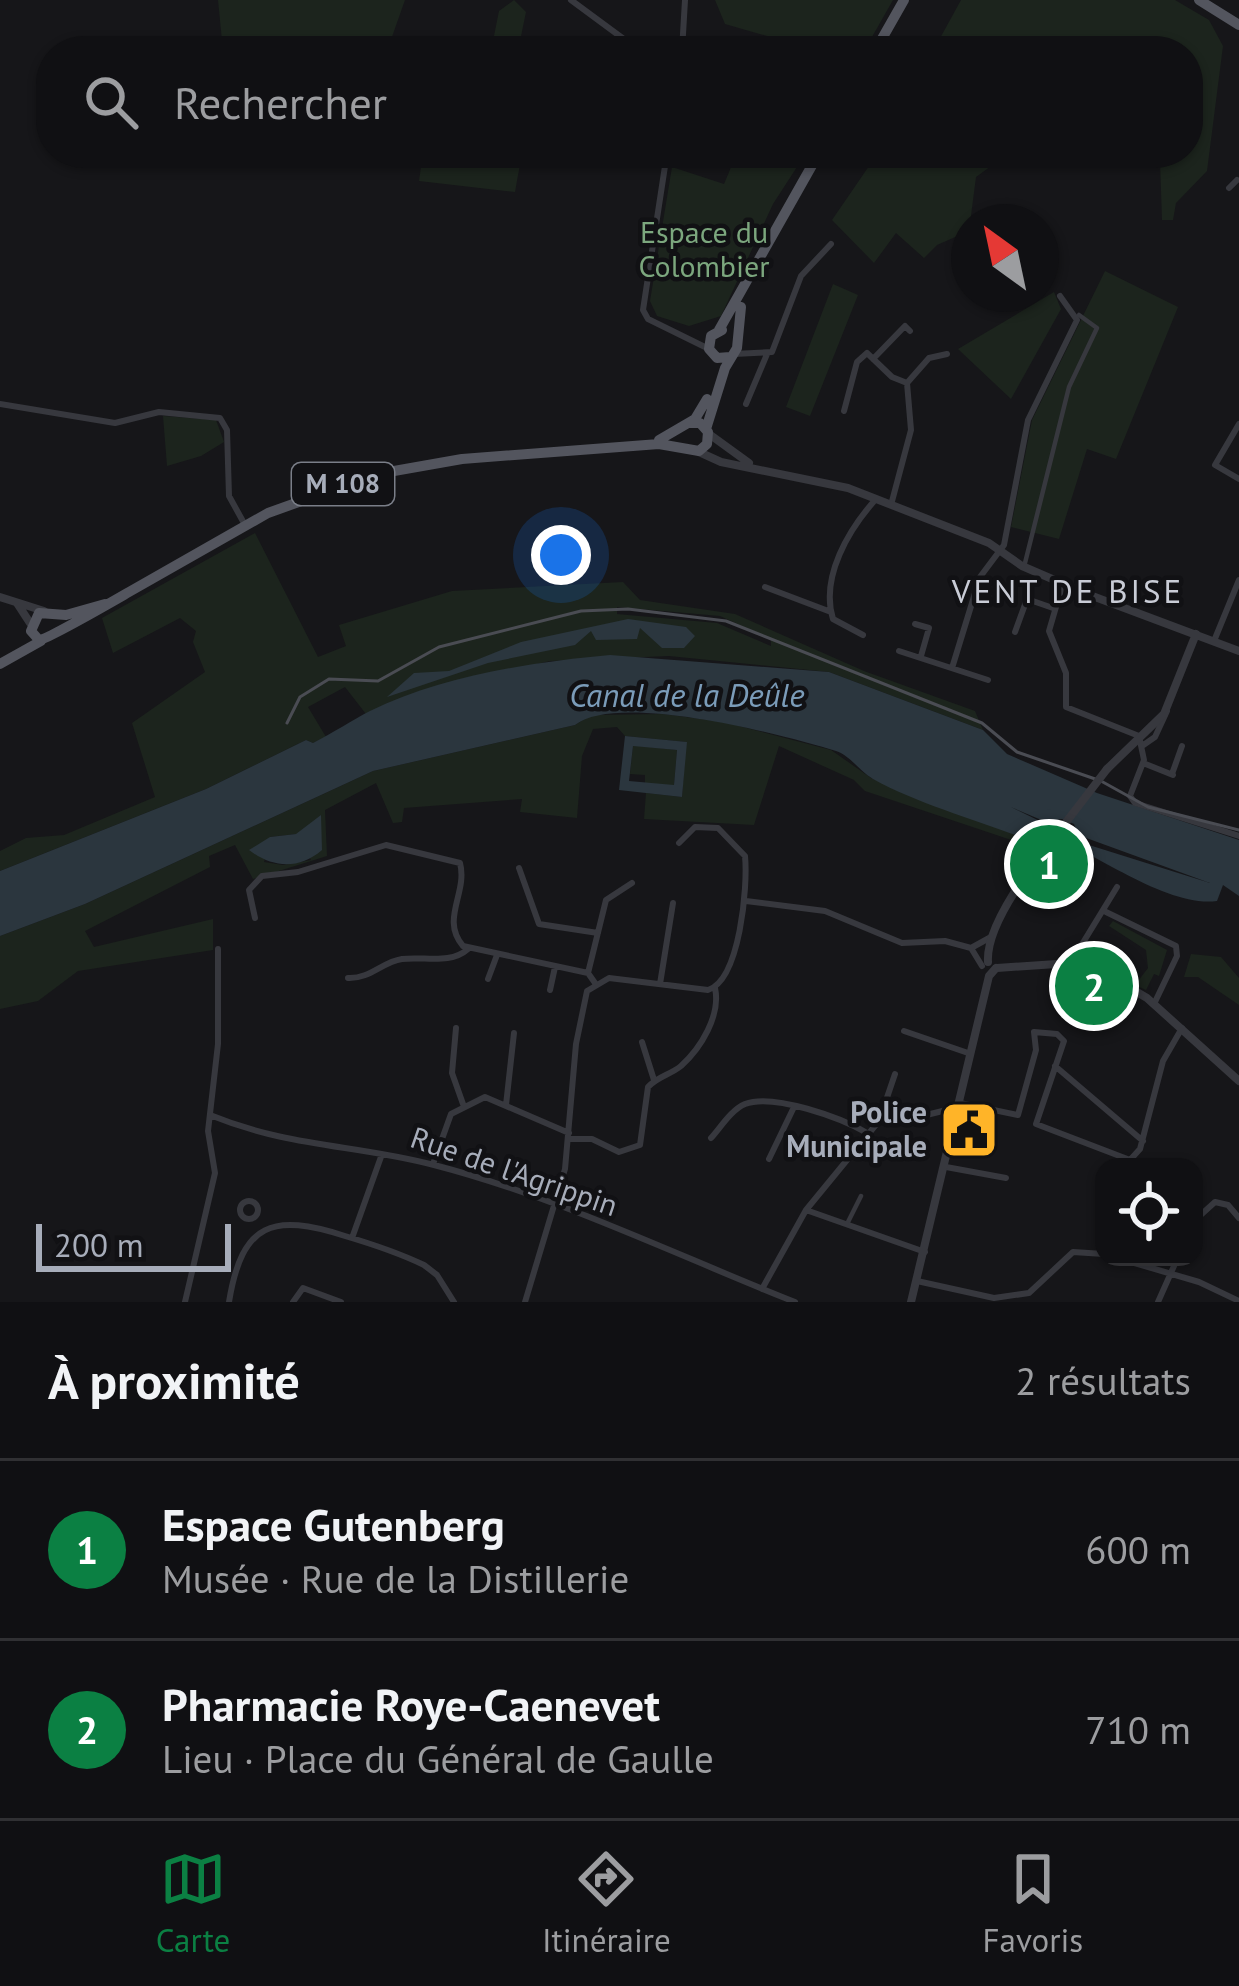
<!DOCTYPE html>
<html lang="fr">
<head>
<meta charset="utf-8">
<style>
	body { margin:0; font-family:"PT Sans",sans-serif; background:#19191c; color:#f1f3f6 }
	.controls { position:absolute; right:36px; bottom:36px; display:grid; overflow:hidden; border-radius:24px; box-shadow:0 3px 9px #0004 }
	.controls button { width:108px; height:108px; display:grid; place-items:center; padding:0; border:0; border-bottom:3px solid #303033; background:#101013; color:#f1f3f6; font:60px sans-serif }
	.compass { position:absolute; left:951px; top:204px; width:108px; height:108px; border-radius:50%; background:#101013; box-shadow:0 3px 9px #0004; rotate:327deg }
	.scale { position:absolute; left:36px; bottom:30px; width:195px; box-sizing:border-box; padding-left:12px; border:6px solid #a7adba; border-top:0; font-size:33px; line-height:42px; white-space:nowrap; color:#a7adba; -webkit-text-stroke:9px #111114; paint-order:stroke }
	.you { position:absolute; left:561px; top:555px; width:42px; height:42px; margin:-30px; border:9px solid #fff; border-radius:50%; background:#1a73e8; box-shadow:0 0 0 18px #1a73e833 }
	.badge { display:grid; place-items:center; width:78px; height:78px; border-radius:50%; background:#0b8043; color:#fff; font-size:39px; font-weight:700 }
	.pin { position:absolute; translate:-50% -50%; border:6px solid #fff; box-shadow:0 3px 12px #0006 }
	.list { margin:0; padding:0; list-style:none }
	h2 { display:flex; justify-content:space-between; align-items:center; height:156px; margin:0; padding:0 48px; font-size:51px }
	h2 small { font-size:39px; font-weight:400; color:#9c9da0 }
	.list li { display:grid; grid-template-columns:78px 1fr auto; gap:36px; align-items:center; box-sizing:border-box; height:180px; padding:0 48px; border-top:3px solid #303033 }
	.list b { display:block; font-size:45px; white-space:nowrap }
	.list p { margin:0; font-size:39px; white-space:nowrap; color:#9c9da0 }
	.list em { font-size:39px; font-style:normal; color:#9c9da0 }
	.icon { flex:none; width:66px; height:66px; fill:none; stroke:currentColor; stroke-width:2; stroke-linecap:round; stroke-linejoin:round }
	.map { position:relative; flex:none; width:1239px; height:1302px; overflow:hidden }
	.search { position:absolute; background:#101013; box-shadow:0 3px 9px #0004; left:36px; right:36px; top:36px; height:132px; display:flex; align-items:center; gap:30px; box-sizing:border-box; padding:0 42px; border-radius:48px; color:#9c9da0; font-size:45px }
	.sheet { height:516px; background:#101013 }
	nav { display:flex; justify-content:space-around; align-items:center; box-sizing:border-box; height:168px; border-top:3px solid #303033; background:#101013; font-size:33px; color:#9c9da0 }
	nav a { display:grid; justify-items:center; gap:6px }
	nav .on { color:#0b8043 }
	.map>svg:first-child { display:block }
</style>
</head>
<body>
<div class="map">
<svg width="1239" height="1302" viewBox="0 0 1239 1302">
	<rect width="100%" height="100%" fill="#161619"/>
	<path fill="#1c241d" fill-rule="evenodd" d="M 218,0 L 405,0 L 387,51 L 223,51 Z
		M 514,0 L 526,12 L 518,51 L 491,51 L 499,11 Z
		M 715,0 L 893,0 L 864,51 L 777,51 L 781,40 L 725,24 Z
		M 961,0 L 1175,0 L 1209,20 L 1223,46 L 1207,171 L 1176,203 L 1173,220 L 1162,220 L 1160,161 L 1148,153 L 1188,153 L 1188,51 L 933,51 Z
		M 423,153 L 522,153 L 515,192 L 419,181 Z
		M 737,153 L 806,153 L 773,204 L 721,316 L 689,326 L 657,316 L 650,301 L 672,167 L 724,184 Z
		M 878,153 L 1009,153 L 976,177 L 969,231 L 937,245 L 924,258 L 896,233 L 874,263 L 832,220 Z
		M 1105,271 L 1178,307 L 1116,459 L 1087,449 L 1059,539 L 1011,527 L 1032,420 Z
		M 833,284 L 858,295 L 810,416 L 786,407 Z
		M 1054,292 L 1061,309 L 1011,399 L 958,349 Z
		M 163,416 L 216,420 L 224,442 L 201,456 L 167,466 Z
		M 255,533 L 318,657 L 346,646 L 339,625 L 452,591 L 623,582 L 640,600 L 735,614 L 864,671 L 975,711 L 983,730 L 829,672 L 669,656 L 550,661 L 472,679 L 366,714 L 345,687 L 308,707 L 326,737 L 313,743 L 306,740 L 206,789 L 0,871 L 0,851 L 26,838 L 64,835 L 155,797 L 132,723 L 205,672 L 193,642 L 196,631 L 180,618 L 113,653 L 102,618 ZM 617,607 L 720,616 L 771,639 L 771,646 L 717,623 L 617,614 Z
		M 663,714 L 724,722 L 831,750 L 871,778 L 1021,837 L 1020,843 L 865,791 L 854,780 L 779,746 L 754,825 L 644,819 L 646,793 L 682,797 L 686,742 L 625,736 L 617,727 L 593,729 L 582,756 L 577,818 L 520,812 L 522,799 L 404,808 L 402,822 L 393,823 L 376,783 L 325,810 L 327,856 L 253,879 L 235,845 L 209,856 L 210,867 L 85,931 L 94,947 L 213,919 L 213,950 L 78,971 L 38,1001 L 0,1009 L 0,936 L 85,904 L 373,771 L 575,725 L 591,715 ZM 296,834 L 311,860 L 283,865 L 264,862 L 270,837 Z
		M 633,745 L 677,750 L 674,786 L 645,783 L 645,775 L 630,774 Z
		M 1113,921 L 1167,950 L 1159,976 L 1154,974 L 1146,990 L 1135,985 L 1148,968 L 1146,950 L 1109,926 Z
		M 1191,954 L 1221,957 L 1239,978 L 1239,1005 L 1198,977 L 1184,977 Z"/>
	<path fill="#2b363e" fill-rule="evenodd" d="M 628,619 L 686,627 L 695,636 L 684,648 L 662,648 L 640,628 L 637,639 L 596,640 L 591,631 L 575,645 L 488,663 L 387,697 L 414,673 L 449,671 L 521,642 Z
		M 610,655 L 829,672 L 983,730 L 1007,754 L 1097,793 L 1239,840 L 1239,896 L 1223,885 L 1217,901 C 1167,908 1090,850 1041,830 L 1028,840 C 978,820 920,805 873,779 C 859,771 851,756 836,751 C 784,735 618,691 575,725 L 373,771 L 85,904 L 0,936 L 0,871 L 206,789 L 306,740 L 313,743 C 333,733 352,720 370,711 C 442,676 532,662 610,655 ZM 1011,807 L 1046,822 L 1062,819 L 1074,824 L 1078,835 L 1210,883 L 1089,845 Z
		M 625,736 L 687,742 L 682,797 L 619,790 ZM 633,746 L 677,750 L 674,785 L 629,781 Z
		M 321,815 L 322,850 C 299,870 272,868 249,850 L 270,837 L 296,834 Z"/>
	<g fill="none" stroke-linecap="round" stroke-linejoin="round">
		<path stroke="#37383e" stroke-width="4.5" d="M 1024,567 L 1069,387 L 1097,328 L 1079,315
			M 847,1224 L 861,1196"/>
		<path stroke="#37383e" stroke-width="6" d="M 571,0 L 640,51
			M 682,51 L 685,0
			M 667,153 L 643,310 L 648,319 L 707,348
			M 1229,188 L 1237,180
			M 734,354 L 772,352 L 801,276 L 831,244
			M 873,359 L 905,326 L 910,331
			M 0,404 L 115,423 L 159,412 L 220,418 L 227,430 L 229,496 L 245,525
			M 746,404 L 767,354
			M 844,411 L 857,362 L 867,353 L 892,377 L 907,383
			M 1239,424 L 1215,465 L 1239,479
			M 891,505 L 911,430 L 907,383 L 929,358 L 947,354
			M 1063,583 L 1049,631 L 1066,673 L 1066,707 L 1139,736 L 1144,760 L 1130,796 L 1135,803 L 1239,836
			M 765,587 L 831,612
			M 915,624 L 929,628 L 921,656
			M 1015,632 L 1027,599 L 1053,608
			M 863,635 L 833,619 C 820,577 849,529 876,499
			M 1214,641 L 1239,580
			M 899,651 L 988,680
			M 952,668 L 980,577 L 1004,545 L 1028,420 L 1077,320 L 1060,296
			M 1142,746 L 1155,737 L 1167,711
			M 1143,763 L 1173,775
			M 1172,774 L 1182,746
			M 519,868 L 539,924 L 598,933
			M 746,901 L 825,911 L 902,943 L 945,941 L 971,948
			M 1106,912 L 1176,946 L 1177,956 L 1154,1004
			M 255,918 L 249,890 L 262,876 L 298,872 L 386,845 L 460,863 C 468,893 440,919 463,946 L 588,973
			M 971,948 L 991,937
			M 971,948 L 982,966
			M 1073,959 L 1117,887
			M 348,978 C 370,979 382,962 402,959 C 424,956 450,965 468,949
			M 488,979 L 497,955
			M 595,983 L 588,973 L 606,900 L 632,883
			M 660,984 L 673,903
			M 550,990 L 555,967
			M 456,1028 L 452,1073 L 463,1104
			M 904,1031 L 971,1054
			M 642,1042 L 654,1080
			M 1055,1066 L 1143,1141
			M 960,1103 L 1018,1115 L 1036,1050 L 1034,1032 L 1057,1034 L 1064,1041 L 1036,1124 L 1130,1160 L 1140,1149 L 1163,1061 L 1182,1028
			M 506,1105 L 514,1033
			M 210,1115 C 291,1148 354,1144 434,1165 C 558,1197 676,1255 795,1302
			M 914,1118 L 959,1107
			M 711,1138 C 721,1127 731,1110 745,1104 C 773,1093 842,1118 867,1133
			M 569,1139 L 592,1139 L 619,1152 L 640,1145 L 648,1087 C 658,1076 670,1075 681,1066 C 701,1048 721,1015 715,988
			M 769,1159 L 794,1107
			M 433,1164 L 451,1114 L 485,1097 L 569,1133
			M 946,1167 L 1006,1178
			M240 1210a9 9 0 1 1 18 0a9 9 0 1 1-18 0Z
			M 806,1210 L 925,1252
			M 1194,1221 L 1215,1202 L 1228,1205 L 1239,1218
			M 352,1238 L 382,1154
			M 1114,1257 L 1199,1282 L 1239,1301
			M 917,1281 L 994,1298 L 1029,1293 L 1073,1252 L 1104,1254
			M 762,1289 L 806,1210 L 879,1121 L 895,1074
			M 185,1302 L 215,1173 L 208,1131 L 218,1044 L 218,949
			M 229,1302 C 242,1222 273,1213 345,1236 C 372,1244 399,1253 424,1265 L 437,1275 L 454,1302
			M 293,1302 L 303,1288 L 341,1302
			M 525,1302 L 565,1169 L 576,1044 L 587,991 L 609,978 L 708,990 C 740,980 748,886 745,856 L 718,828 L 695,827 L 679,843
			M 1158,1302 L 1178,1257"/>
		<path stroke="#37383e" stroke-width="8" d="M 709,434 L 749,463
			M 699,452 L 721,462 L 848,488 L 989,543 L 1022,566 L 1087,594 L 1239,651
			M 0,597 L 44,611
			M 17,603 L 30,623
			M 1107,769 L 1164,714 L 1196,634
			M 988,962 C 986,930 1020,882 1040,856
			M 997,968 L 1086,962 L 1147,998 L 1239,1081
			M 911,1302 L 989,976 L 996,968"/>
		<path stroke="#53555e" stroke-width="10" d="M 1199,0 L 1239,25
			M 875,51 L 904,0
			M 719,330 L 819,153
			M 722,330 L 711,336 L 709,349 L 717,358 L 730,357
			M 706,429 L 725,368 L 737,348 L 741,307
			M 659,440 L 695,419 L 707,399
			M 105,604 L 66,615 L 39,613 L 31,631 L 39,640 C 46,640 115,600 129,592 L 268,513 L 377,474 L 462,459 L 659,444 L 699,451 L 707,444 L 708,432 L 700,423 L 689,423
			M 0,664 L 41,641"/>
		<path stroke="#4a4c53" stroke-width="3" d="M 287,723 L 300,697 L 329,679 L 378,681 L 439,647 L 581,611 L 628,609 L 726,621 L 982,723 L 1017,752 L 1101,781 L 1148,807 L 1239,830"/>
		<path stroke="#37383e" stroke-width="8" d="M 1040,856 L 1107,769"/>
	</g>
	<defs>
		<g id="civic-square" transform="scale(3)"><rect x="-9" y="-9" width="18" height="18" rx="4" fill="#ffb428" stroke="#111114"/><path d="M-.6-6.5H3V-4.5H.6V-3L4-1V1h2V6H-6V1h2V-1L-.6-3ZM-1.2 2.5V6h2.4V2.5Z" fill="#111"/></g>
	</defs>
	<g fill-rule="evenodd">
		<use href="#civic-square" x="969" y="1130"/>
	</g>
	<g text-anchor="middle" stroke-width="9" stroke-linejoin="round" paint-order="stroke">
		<rect fill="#111114" stroke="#7a7e88" stroke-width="3" x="292" y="463" width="102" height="42" rx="9"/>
		<g font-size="27" font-weight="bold" fill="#a7adba">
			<text x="343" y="493">M 108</text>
		</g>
		<g font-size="30" fill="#7ca77e" stroke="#111114">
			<text x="704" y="243">Espace du<tspan x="704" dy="34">Colombier</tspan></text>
		</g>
		<g font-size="30" font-weight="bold" fill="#a7adba" stroke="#111114" text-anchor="end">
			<text x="927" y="1123">Police<tspan x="927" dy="34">Municipale</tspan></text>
		</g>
		<g font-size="30" fill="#a7adba" stroke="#111114">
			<text transform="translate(514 1172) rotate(19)" y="10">Rue de l'Agrippin</text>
		</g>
		<g font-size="33" letter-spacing="3" fill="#c9ccd6" stroke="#111114">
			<text x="1068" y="603">VENT DE BISE</text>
		</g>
		<g font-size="33" font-style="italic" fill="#7b9cb9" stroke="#111114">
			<text x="687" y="707">Canal de la Deûle</text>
		</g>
	</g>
</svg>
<div class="controls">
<button><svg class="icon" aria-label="locate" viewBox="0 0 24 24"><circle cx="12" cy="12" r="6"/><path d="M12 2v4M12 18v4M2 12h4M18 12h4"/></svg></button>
</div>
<svg class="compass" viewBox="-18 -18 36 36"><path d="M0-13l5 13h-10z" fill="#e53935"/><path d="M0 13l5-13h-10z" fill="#9c9da0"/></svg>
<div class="scale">200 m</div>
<div class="you"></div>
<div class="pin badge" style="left:1049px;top:864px">1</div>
<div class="pin badge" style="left:1094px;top:986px">2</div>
<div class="search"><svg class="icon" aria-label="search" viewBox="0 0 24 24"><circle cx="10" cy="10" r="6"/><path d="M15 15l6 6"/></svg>Rechercher</div>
</div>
<section class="sheet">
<h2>À proximité<small>2 résultats</small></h2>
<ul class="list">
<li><span class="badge">1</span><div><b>Espace Gutenberg</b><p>Musée · Rue de la Distillerie</p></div><em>600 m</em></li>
<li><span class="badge">2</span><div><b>Pharmacie Roye-Caenevet</b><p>Lieu · Place du Général de Gaulle</p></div><em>710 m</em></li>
</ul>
</section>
<nav>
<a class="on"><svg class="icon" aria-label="map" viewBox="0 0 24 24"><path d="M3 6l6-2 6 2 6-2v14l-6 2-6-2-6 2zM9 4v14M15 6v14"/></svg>Carte</a>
<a><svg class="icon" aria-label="directions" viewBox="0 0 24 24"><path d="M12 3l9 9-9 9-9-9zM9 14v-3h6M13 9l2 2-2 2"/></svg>Itinéraire</a>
<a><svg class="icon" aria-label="saved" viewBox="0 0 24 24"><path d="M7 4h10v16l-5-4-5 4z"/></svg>Favoris</a>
</nav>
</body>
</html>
